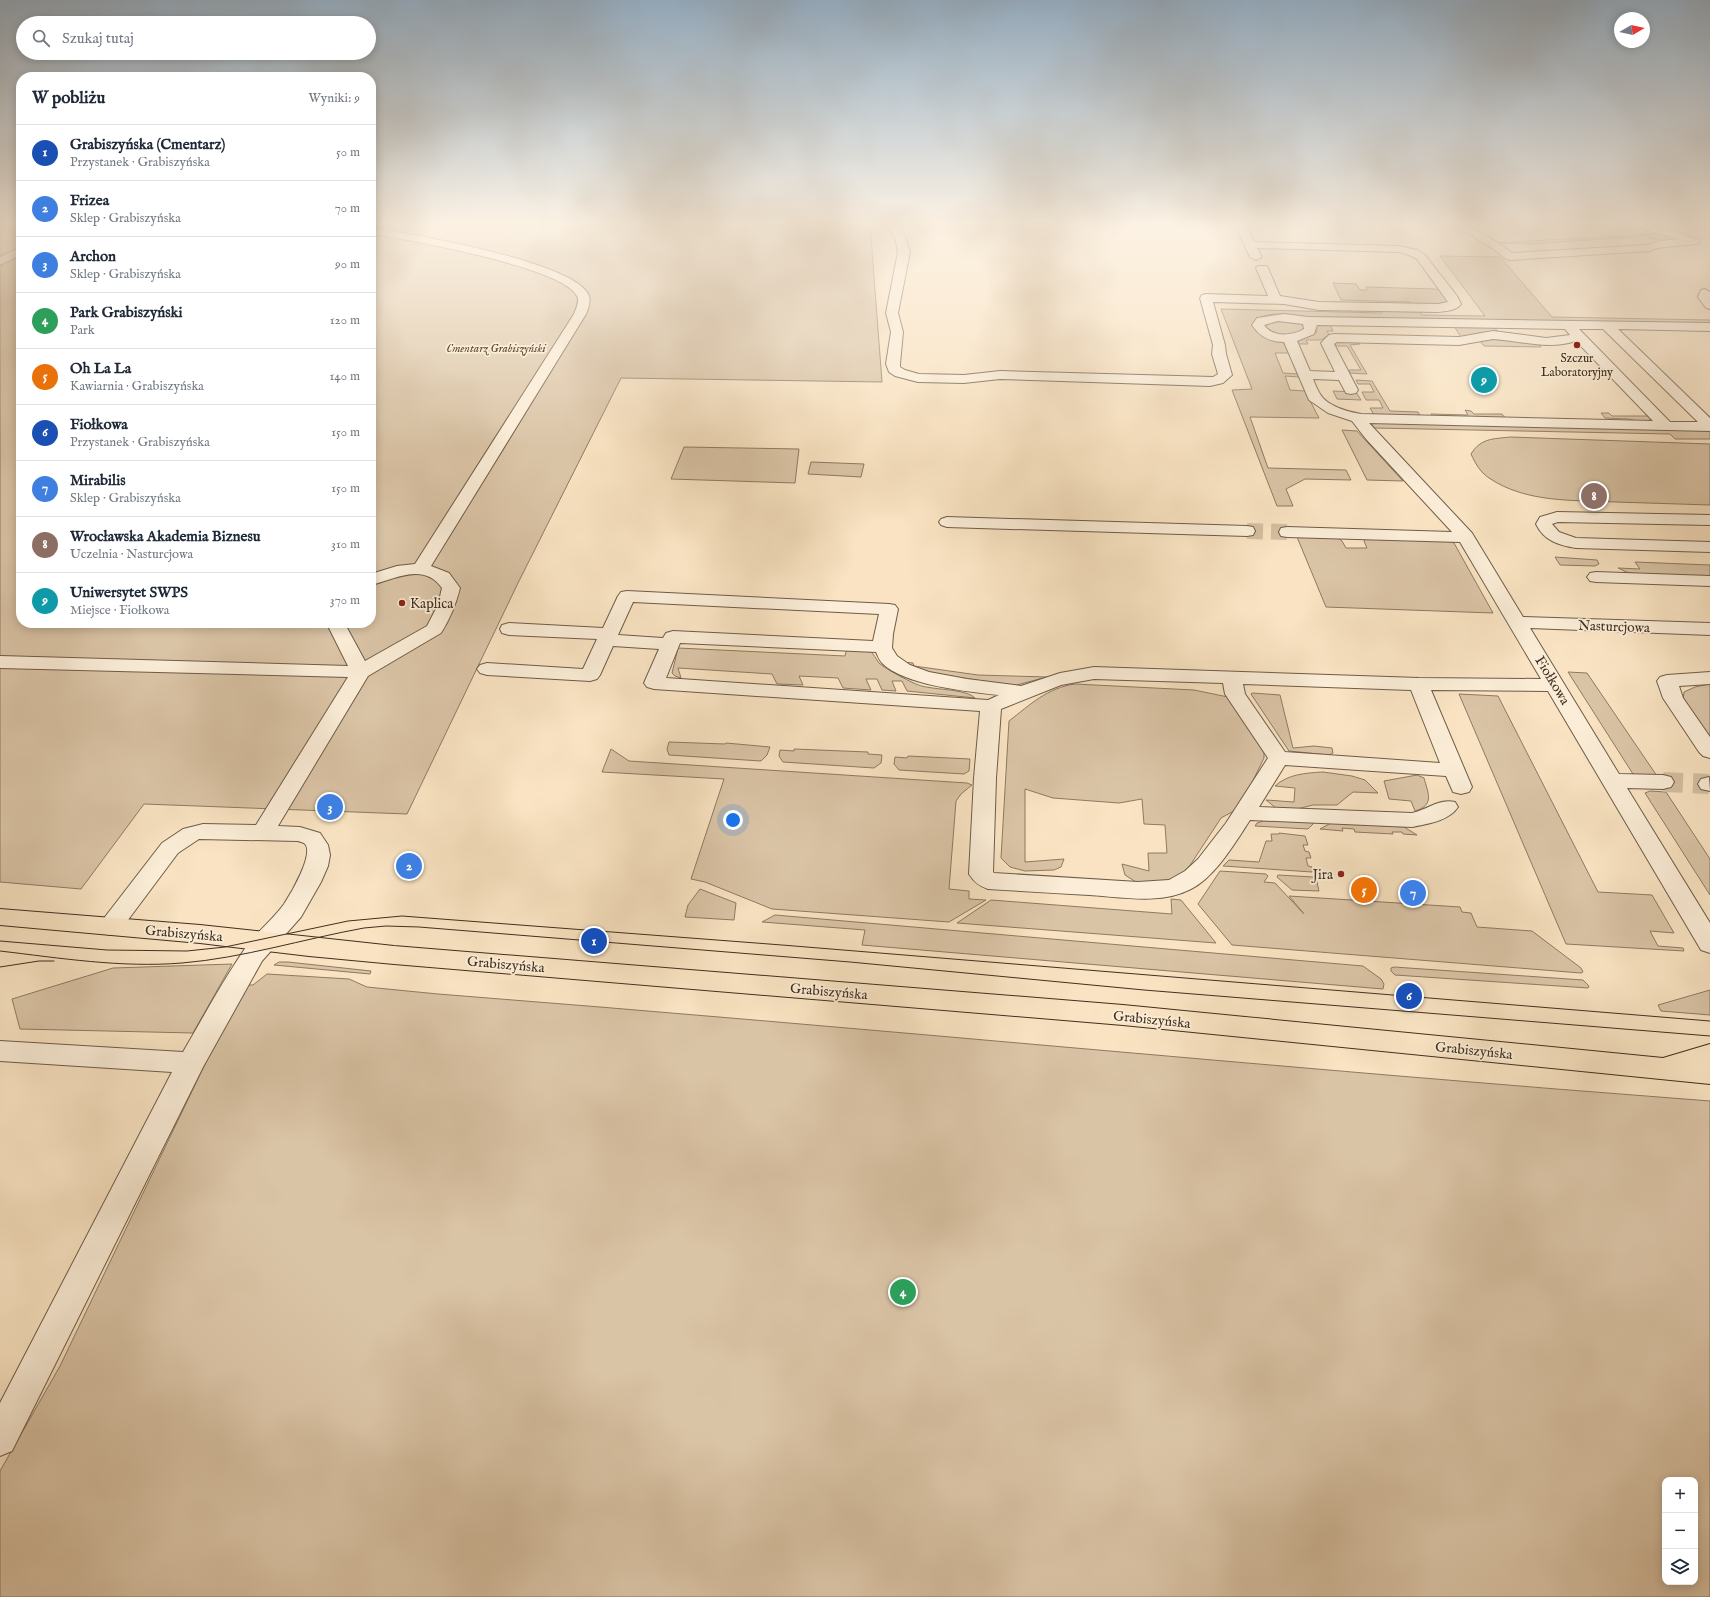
<!DOCTYPE html>
<html lang="pl">
<head>
<meta charset="utf-8">
<style>
	body { margin:0; font-family:"IM FELL English",serif; background:#f2f2f3; color:#1f2937 }
	.controls { position:absolute; right:12px; bottom:12px; display:grid; overflow:hidden; border-radius:8px; box-shadow:0 2px 10px #0003 }
	.controls button { width:36px; height:36px; display:grid; place-items:center; padding:0; border:0; border-bottom:1px solid #e0e1e3; background:#fff; color:#1f2937; font:20px sans-serif }
	.compass { position:absolute; left:1614px; top:12px; width:36px; height:36px; border-radius:50%; background:#fff; box-shadow:0 2px 10px #0003; rotate:81deg }
	.you { position:absolute; left:733px; top:820px; width:14px; height:14px; margin:-10px; border:3px solid #fff; border-radius:50%; background:#1a73e8; box-shadow:0 0 0 6px #1a73e833 }
	.badge { display:grid; place-items:center; width:26px; height:26px; border-radius:50%; background:#8f2418; color:#fff; font-size:13px; font-weight:700 }
	.pin { position:absolute; translate:-50% -50%; border:2px solid #fff; box-shadow:0 1px 4px #0006 }
	.list { margin:0; padding:0; list-style:none }
	h2 { display:flex; justify-content:space-between; align-items:center; height:52px; margin:0; padding:0 16px; font-size:17px }
	h2 small { font-size:13px; font-weight:400; color:#747a83 }
	.list li { display:grid; grid-template-columns:26px 1fr auto; gap:12px; align-items:center; box-sizing:border-box; height:56px; padding:0 16px; border-top:1px solid #e0e1e3 }
	.list b { display:block; font-size:15px; white-space:nowrap }
	.list p { margin:0; font-size:13px; white-space:nowrap; color:#747a83 }
	.list em { font-size:13px; font-style:normal; color:#747a83 }
	.icon { flex:none; width:22px; height:22px; fill:none; stroke:currentColor; stroke-width:2; stroke-linecap:round; stroke-linejoin:round }
	.map { position:relative; flex:none; width:1710px; height:1597px; overflow:hidden }
	.search { position:absolute; background:#fff; box-shadow:0 2px 10px #0003; left:16px; top:16px; width:360px; height:44px; display:flex; align-items:center; gap:10px; box-sizing:border-box; padding:0 14px; border-radius:22px; color:#747a83; font-size:15px }
	.panel { position:absolute; background:#fff; box-shadow:0 2px 10px #0003; left:16px; top:72px; width:360px; height:556px; border-radius:16px }
	.map>svg:first-child { display:block }
</style>
</head>
<body>
<div class="map">
<svg width="1710" height="1597" viewBox="0 0 1710 1597">
	<rect width="100%" height="100%" fill="#f9e3c2"/>
	<filter id="stains"><feTurbulence type="fractalNoise" baseFrequency=".005" numOctaves="4"/><feColorMatrix values="0 0 0 0 .2 0 0 0 0 .09 0 0 0 0 .02 0 0 0 .5 -.17"/></filter>
	<radialGradient id="worn" r=".72"><stop offset=".6" stop-color="#630" stop-opacity="0"/><stop offset="1" stop-color="#630" stop-opacity=".3"/></radialGradient>
	<path fill="#dac4a6" stroke="#8d7a63" fill-rule="evenodd" d="M 0,224 L 21,224 L 21,623 L 371,623 L 371,224 L 870,224 L 882,382 L 621,378 L 518,583 L 407,814 L 144,804 L 81,889 L 0,882 Z
		M 1653,234 L 1671,239 L 1661,240 L 1648,238 L 1653,238 L 1650,236 L 1529,244 L 1496,243 Z
		M 1440,256 L 1500,257 L 1552,317 L 1710,320 L 1710,325 L 1305,317 C 1289,315 1270,310 1256,320 L 1284,343 L 1289,353 L 1275,353 L 1283,373 L 1298,374 L 1299,377 L 1285,376 L 1290,390 L 1305,391 L 1319,418 L 1250,417 L 1268,468 L 1346,470 L 1351,480 L 1305,479 L 1286,489 L 1293,506 L 1277,506 L 1232,390 L 1252,389 L 1221,309 L 1382,313 L 1380,310 L 1419,311 L 1422,315 L 1485,316 Z
		M 1333,283 L 1356,284 L 1360,290 L 1367,290 L 1366,287 L 1435,289 L 1442,291 L 1449,301 L 1446,304 L 1413,306 L 1409,302 L 1341,300 Z
		M 1276,319 L 1302,323 L 1304,327 C 1296,339 1275,336 1266,327 L 1268,322 Z
		M 1316,325 L 1330,325 L 1333,331 L 1327,331 L 1329,335 L 1321,340 L 1306,340 L 1308,344 L 1297,344 L 1298,341 L 1316,333 L 1317,329 Z
		M 1454,326 L 1493,326 L 1499,333 L 1480,333 L 1468,337 L 1461,337 Z
		M 1489,338 L 1539,344 L 1541,347 L 1484,346 L 1480,341 Z
		M 1358,341 L 1360,344 L 1350,345 L 1367,374 L 1350,373 L 1349,370 L 1361,370 L 1347,346 L 1335,346 L 1336,342 Z
		M 1356,380 L 1372,381 L 1390,411 L 1418,412 L 1421,417 L 1374,415 L 1370,408 L 1383,408 L 1379,400 L 1366,400 L 1362,392 L 1374,392 L 1370,384 L 1358,384 Z
		M 1333,391 L 1356,392 L 1361,400 L 1337,399 Z
		M 1465,410 L 1471,411 L 1474,414 L 1502,414 L 1507,420 L 1434,419 L 1431,414 L 1468,415 Z
		M 1601,413 L 1609,413 L 1612,416 L 1650,416 L 1651,419 L 1644,423 L 1629,419 L 1605,418 Z
		M 1371,422 L 1710,430 L 1710,439 L 1675,439 L 1670,434 L 1374,428 Z
		M 1342,430 L 1357,431 L 1403,481 L 1367,480 Z
		M 1510,437 L 1710,444 L 1710,505 C 1679,504 1647,503 1616,502 C 1573,500 1526,503 1489,478 C 1480,472 1475,463 1471,454 C 1481,438 1493,439 1510,437 Z
		M 684,447 L 799,449 L 795,483 L 671,479 Z
		M 811,462 L 864,464 L 861,477 L 808,474 Z
		M 1297,537 L 1338,538 L 1342,541 L 1346,548 L 1367,548 L 1364,541 L 1367,538 L 1448,541 L 1454,543 L 1493,613 L 1326,607 Z
		M 1555,557 L 1597,560 L 1599,564 L 1595,566 L 1560,565 Z
		M 1635,562 L 1710,565 L 1710,578 L 1631,574 L 1618,568 L 1640,569 Z
		M 847,647 L 870,651 C 874,654 876,659 879,663 C 884,668 915,685 922,686 C 936,690 966,689 975,698 L 907,691 L 902,681 L 892,681 L 896,691 L 882,690 L 877,679 L 866,679 L 871,690 L 843,688 L 838,678 L 799,676 L 803,685 L 777,684 L 772,674 L 678,668 L 681,678 L 675,676 L 672,673 L 678,648 L 845,656 Z
		M 901,662 L 913,663 L 914,666 L 978,675 L 1047,677 L 1013,686 L 932,673 Z
		M 1568,672 L 1587,673 L 1657,776 L 1639,776 L 1633,774 Z
		M 1075,684 L 1194,690 L 1228,697 L 1264,752 L 1264,758 L 1242,803 L 1232,812 L 1221,818 L 1187,870 L 1178,876 L 1158,884 L 1136,882 L 1125,875 L 1122,864 L 1149,871 L 1148,853 L 1167,853 L 1165,825 L 1144,824 L 1142,799 L 1119,803 L 1053,798 L 1025,789 L 1025,862 L 1064,859 L 1061,867 L 1054,870 L 1025,871 L 1010,867 L 1001,858 L 1009,721 C 1031,704 1047,688 1075,684 Z
		M 1710,684 L 1710,737 L 1683,700 L 1684,692 L 1695,687 Z
		M 1252,693 L 1280,695 L 1293,748 L 1314,746 L 1332,748 L 1333,753 L 1329,755 L 1289,751 L 1251,694 Z
		M 1459,694 L 1498,696 L 1598,892 L 1652,895 L 1674,933 L 1650,931 L 1658,946 L 1683,948 L 1684,951 L 1566,944 Z
		M 669,742 L 725,744 L 726,743 L 770,747 L 767,755 L 761,761 L 669,755 L 667,749 Z
		M 611,749 L 629,761 L 967,783 L 972,785 L 961,794 L 956,801 L 949,889 L 969,891 L 969,899 L 986,900 L 949,922 L 772,909 L 705,882 L 691,879 L 724,779 L 602,772 Z
		M 794,749 L 868,752 L 868,754 L 882,755 L 881,763 L 874,768 L 783,762 L 779,756 L 780,750 L 794,751 Z
		M 908,756 L 970,759 L 969,771 L 964,774 L 899,770 L 894,764 L 895,757 L 907,758 Z
		M 1323,772 L 1352,776 L 1365,780 L 1378,793 L 1353,792 L 1337,805 L 1313,805 L 1297,809 L 1276,808 L 1266,800 L 1294,802 L 1295,788 L 1275,786 C 1288,774 1306,773 1323,772 Z
		M 1417,775 L 1424,778 C 1428,793 1435,805 1415,811 L 1411,801 L 1389,799 L 1384,781 Z
		M 1650,791 L 1666,792 L 1710,859 L 1710,895 L 1645,793 Z
		M 1266,820 L 1315,822 L 1308,829 L 1255,826 L 1257,823 Z
		M 1331,823 L 1404,827 L 1417,835 L 1403,834 L 1402,832 L 1392,832 L 1393,834 L 1355,832 L 1354,829 L 1342,828 L 1343,831 L 1320,829 Z
		M 1279,833 L 1305,836 L 1308,845 L 1303,845 L 1305,851 L 1309,852 L 1311,858 L 1306,858 L 1308,866 L 1312,867 L 1312,872 L 1223,866 L 1229,860 L 1259,862 L 1266,841 L 1272,841 L 1271,834 L 1279,834 Z
		M 1220,871 L 1266,874 L 1268,876 L 1264,882 L 1275,883 L 1304,914 L 1289,896 L 1460,907 L 1462,912 L 1471,913 L 1477,927 L 1532,931 L 1581,968 L 1583,972 L 1581,973 L 1232,945 L 1198,904 Z
		M 1278,875 L 1313,877 L 1316,878 L 1319,891 L 1292,890 L 1277,877 Z
		M 700,889 L 736,903 L 734,920 L 685,917 L 688,905 Z
		M 1171,899 L 1181,900 L 1216,943 L 957,923 L 991,900 L 1172,914 Z
		M 775,915 L 1363,966 L 1381,979 L 1384,984 L 1383,989 L 862,945 L 865,930 L 762,922 Z
		M 279,962 L 288,962 L 371,971 L 370,974 L 274,965 Z
		M 232,964 L 193,1033 L 20,1029 L 12,999 L 113,968 Z
		M 1394,967 L 1583,980 L 1589,986 L 1588,988 L 1395,975 L 1391,971 L 1391,968 Z
		M 267,974 L 349,979 L 367,987 L 438,994 C 862,1027 1286,1069 1710,1101 L 1710,1597 L 0,1597 L 0,1471 L 60,1366 L 243,985 L 253,985 ZM 1665,1480 L 1695,1480 L 1695,1582 L 1665,1582 Z
		M 1710,990 L 1710,1015 L 1661,1011 L 1658,1005 Z"/>
	<g fill="none" stroke-linecap="round" stroke-linejoin="round">
		<path stroke="#d4bfa2" stroke-width="16" stroke-dasharray="16 8" stroke-linecap="butt" d="M 1247,531 L 1287,532"/>
		<path stroke="#d4bfa2" stroke-width="20" stroke-dasharray="20 10" stroke-linecap="butt" d="M 1663,782 L 1709,784"/>
		<g stroke="#6e5c48" stroke-width="2">
			<path id="minor" d="M 884,224 L 894,224 L 905,236 L 910,252 L 898,313 L 903,332 L 900,364 L 900,367 L 905,370 L 919,374 L 964,375 L 1000,371 L 1213,377 L 1218,374 L 1212,354 L 1213,345 L 1200,298 L 1202,295 L 1206,294 L 1268,296 L 1256,268 L 1258,266 L 1266,266 L 1268,268 L 1280,296 L 1319,302 L 1438,304 L 1448,302 L 1417,259 L 1409,255 L 1399,252 L 1257,248 L 1262,257 L 1256,260 L 1250,257 L 1235,224 L 1245,224 L 1254,242 L 1399,246 L 1417,250 L 1425,255 L 1457,296 L 1461,304 C 1456,311 1446,311 1438,312 L 1319,310 L 1284,304 L 1213,302 L 1225,345 L 1226,354 L 1232,375 L 1223,383 L 1210,386 L 1000,379 L 964,383 L 918,382 L 895,376 L 889,372 L 886,364 L 891,332 L 886,313 L 898,252 L 895,237 Z
				M 1453,224 L 1465,224 L 1500,244 L 1512,253 L 1647,245 L 1655,242 L 1679,239 L 1631,226 L 1630,224 L 1645,224 L 1690,236 L 1691,238 L 1700,239 L 1701,241 L 1696,244 L 1657,248 L 1649,251 L 1510,260 L 1506,259 L 1492,248 Z
				M 371,228 C 408,233 577,262 589,296 C 591,302 588,309 586,314 L 431,566 L 449,573 L 460,588 C 456,604 450,619 441,633 L 368,676 L 278,826 L 300,827 L 320,833 L 328,845 L 330,855 L 328,866 L 321,882 L 301,917 L 262,961 L 203,1067 L 12,1451 L 0,1456 L 0,1403 L 172,1072 L 0,1061 L 0,1041 L 183,1052 C 203,1018 222,982 244,950 C 255,933 272,921 284,904 C 290,895 316,852 304,843 C 302,842 300,842 298,841 L 199,839 L 178,853 L 119,932 L 110,935 L 101,932 L 98,926 L 162,843 L 183,829 L 203,824 L 256,825 L 348,677 L 0,668 L 0,656 L 348,666 L 328,626 L 329,623 L 347,623 L 346,626 L 365,661 L 427,626 L 438,605 L 442,588 C 424,562 395,579 371,585 L 371,574 L 397,566 L 415,564 L 574,314 C 576,309 580,301 577,296 C 563,267 406,239 371,234 Z
				M 21,247 L 21,255 L 0,265 L 0,257 Z
				M 1705,289 L 1710,292 L 1710,309 L 1706,308 L 1698,297 L 1701,290 Z
				M 1284,314 L 1308,317 L 1710,323 L 1710,331 L 1618,329 L 1710,418 L 1710,431 L 1369,423 L 1472,533 L 1523,617 L 1710,623 L 1710,635 L 1530,628 L 1619,774 L 1663,775 L 1671,777 L 1674,782 L 1671,787 L 1663,789 L 1627,788 L 1710,923 L 1710,953 L 1701,950 L 1548,691 L 1431,690 L 1472,787 L 1469,792 L 1461,794 L 1453,792 L 1446,776 L 1285,765 L 1259,807 L 1412,813 C 1427,810 1439,798 1455,802 L 1458,807 C 1449,821 1427,824 1412,827 L 1250,820 C 1235,843 1215,877 1191,889 C 1160,905 1122,897 1089,895 C 1055,893 1022,891 988,889 C 979,886 974,882 969,874 L 974,778 L 980,711 L 654,689 L 647,687 L 644,683 L 659,649 L 613,646 L 600,675 L 597,679 L 590,681 L 487,675 L 480,673 L 477,669 L 480,665 L 487,663 L 583,669 L 597,639 L 509,635 L 502,633 L 500,629 L 502,625 L 509,623 L 603,628 L 618,596 L 621,592 L 627,591 L 889,604 L 895,605 L 898,609 L 893,634 L 892,648 L 897,656 L 910,665 L 929,672 L 967,679 L 1021,686 L 1060,673 L 1094,667 L 1419,678 L 1541,679 L 1460,542 L 1287,537 L 1281,536 L 1279,532 L 1281,528 L 1287,527 L 1452,532 L 1366,439 L 1352,421 L 1328,413 L 1309,400 L 1284,342 C 1270,342 1260,337 1252,325 L 1257,318 ZM 1278,321 L 1303,324 L 1304,329 C 1292,336 1273,338 1264,325 ZM 1317,325 L 1565,329 L 1570,335 L 1546,338 L 1493,331 L 1459,337 L 1334,334 L 1329,335 L 1321,343 L 1335,372 L 1310,371 L 1297,341 L 1314,334 ZM 1579,329 L 1603,329 L 1698,422 L 1670,422 ZM 1493,339 C 1521,341 1549,350 1576,341 L 1653,421 L 1361,414 C 1348,412 1327,406 1320,394 C 1317,389 1315,384 1313,379 L 1339,380 L 1346,393 L 1351,394 L 1356,393 L 1358,390 L 1334,344 L 1337,342 L 1459,345 ZM 633,602 L 879,614 L 873,641 L 673,631 L 666,633 L 663,638 L 618,635 ZM 680,643 L 876,652 C 878,656 879,660 882,663 C 903,685 969,692 999,695 L 988,700 L 666,678 ZM 1094,679 L 1223,683 L 1225,694 L 1268,758 L 1226,823 L 1198,859 L 1185,871 L 1169,880 L 1138,882 L 994,873 L 993,872 L 996,778 L 1001,709 L 1061,685 ZM 1243,684 L 1411,690 L 1440,763 L 1285,752 L 1245,694 Z
				M 1557,512 L 1710,515 L 1710,525 L 1558,522 L 1552,524 L 1559,532 L 1576,538 L 1710,542 L 1710,552 L 1576,548 C 1559,545 1544,541 1536,524 L 1540,517 Z
				M 947,517 L 1247,526 L 1253,527 L 1255,531 L 1253,535 L 1247,536 L 947,527 L 941,525 L 939,522 L 941,519 Z
				M 1596,572 L 1710,576 L 1710,586 L 1596,582 L 1590,581 L 1587,577 L 1590,573 Z
				M 1710,672 L 1710,684 L 1679,686 L 1683,698 L 1710,737 L 1710,758 L 1703,756 L 1699,752 L 1663,698 L 1657,681 L 1660,677 L 1667,675 Z
				M 1709,777 L 1710,791 L 1701,789 L 1698,784 L 1701,779 Z"/>
		</g>
		<g stroke="#402f20" stroke-width="2">
			<path id="major" d="M 0,909 L 200,925 L 394,946 L 1123,1005 L 1663,1058 L 1710,1044 L 1710,1084 L 1123,1025 L 394,964 L 309,956 L 200,943 L 0,925 Z"/>
		</g>
		<use href="#minor" fill="#fbedd7" fill-rule="evenodd"/>
		<use href="#major" fill="#f9e3c2" fill-rule="evenodd"/>
		<path stroke="#402f20" stroke-width="1" d="M 0,941 L 107,950 L 187,951 L 225,947 L 348,921 L 402,916 L 782,945 L 1710,1021
			M 0,951 C 60,958 121,968 182,963 C 243,958 303,939 364,928 L 386,926 L 419,927 L 850,962 L 1144,990 L 1710,1036
			M 0,967 L 39,961 L 54,961"/>
	</g>
	<linearGradient id="sky" x2="0" y2="1"><stop stop-color="#95aec3"/><stop offset="0.5" stop-color="#fcf2e4"/><stop offset="1" stop-color="#fcf2e4" stop-opacity="0"/></linearGradient>
	<rect width="1710" height="447" fill="url(#sky)"/>
	<g fill="#8f2418" stroke="#fbedd7" stroke-width="1.5">
		<circle cx="1577" cy="345" r="4"/>
		<circle cx="402" cy="603" r="4"/>
		<circle cx="1341" cy="874" r="4"/>
	</g>
	<g text-anchor="middle" stroke-width="3.5" stroke-linejoin="round" paint-order="stroke">
		<g font-size="12" font-style="italic" fill="#5f4d3b" stroke="#fbedd7">
			<text x="496" y="352">Cmentarz Grabiszyński</text>
		</g>
		<g font-size="12" fill="#402f20" stroke="#fbedd7">
			<text x="1577" y="362">Szczur<tspan x="1577" dy="14">Laboratoryjny</tspan></text>
		</g>
		<g font-size="14" fill="#402f20" stroke="#fbedd7" text-anchor="start">
			<text x="410" y="608">Kaplica</text>
			<text x="1333" y="879" text-anchor="end">Jira</text>
		</g>
		<g font-size="14" fill="#402f20" stroke="#fbedd7">
			<text transform="translate(1614 626) rotate(2)" y="5">Nasturcjowa</text>
			<text transform="translate(1553 680) rotate(59)" y="5">Fiołkowa</text>
			<text transform="translate(184 933) rotate(5)" y="5">Grabiszyńska</text>
			<text transform="translate(506 964) rotate(5)" y="5">Grabiszyńska</text>
			<text transform="translate(829 991) rotate(5)" y="5">Grabiszyńska</text>
			<text transform="translate(1152 1019) rotate(6)" y="5">Grabiszyńska</text>
			<text transform="translate(1474 1050) rotate(6)" y="5">Grabiszyńska</text>
		</g>
	</g>
	<rect width="100%" height="100%" filter="url(#stains)"/>
	<rect width="100%" height="100%" fill="url(#worn)"/>
</svg>
<div class="controls">
<button>+</button>
<button>−</button>
<button><svg class="icon" aria-label="layers" viewBox="0 0 24 24"><path d="M12 4l9 5-9 5-9-5zM3 14l9 5 9-5"/></svg></button>
</div>
<svg class="compass" viewBox="-18 -18 36 36"><path d="M0-13l5 13h-10z" fill="#e53935"/><path d="M0 13l5-13h-10z" fill="#747a83"/></svg>
<div class="you"></div>
<div class="pin badge" style="left:594px;top:941px;background:#1a4fb4">1</div>
<div class="pin badge" style="left:409px;top:866px;background:#3f7fe0">2</div>
<div class="pin badge" style="left:330px;top:807px;background:#3f7fe0">3</div>
<div class="pin badge" style="left:903px;top:1292px;background:#2e9e5b">4</div>
<div class="pin badge" style="left:1364px;top:890px;background:#e8710a">5</div>
<div class="pin badge" style="left:1409px;top:996px;background:#1a4fb4">6</div>
<div class="pin badge" style="left:1413px;top:893px;background:#3f7fe0">7</div>
<div class="pin badge" style="left:1594px;top:496px;background:#8d6e63">8</div>
<div class="pin badge" style="left:1484px;top:380px;background:#0f9aa8">9</div>
<div class="search"><svg class="icon" aria-label="search" viewBox="0 0 24 24"><circle cx="10" cy="10" r="6"/><path d="M15 15l6 6"/></svg>Szukaj tutaj</div>
<section class="panel">
<h2>W pobliżu<small>Wyniki: 9</small></h2>
<ul class="list">
<li><span class="badge" style="background:#1a4fb4">1</span><div><b>Grabiszyńska (Cmentarz)</b><p>Przystanek · Grabiszyńska</p></div><em>50 m</em></li>
<li><span class="badge" style="background:#3f7fe0">2</span><div><b>Frizea</b><p>Sklep · Grabiszyńska</p></div><em>70 m</em></li>
<li><span class="badge" style="background:#3f7fe0">3</span><div><b>Archon</b><p>Sklep · Grabiszyńska</p></div><em>90 m</em></li>
<li><span class="badge" style="background:#2e9e5b">4</span><div><b>Park Grabiszyński</b><p>Park</p></div><em>120 m</em></li>
<li><span class="badge" style="background:#e8710a">5</span><div><b>Oh La La</b><p>Kawiarnia · Grabiszyńska</p></div><em>140 m</em></li>
<li><span class="badge" style="background:#1a4fb4">6</span><div><b>Fiołkowa</b><p>Przystanek · Grabiszyńska</p></div><em>150 m</em></li>
<li><span class="badge" style="background:#3f7fe0">7</span><div><b>Mirabilis</b><p>Sklep · Grabiszyńska</p></div><em>150 m</em></li>
<li><span class="badge" style="background:#8d6e63">8</span><div><b>Wrocławska Akademia Biznesu</b><p>Uczelnia · Nasturcjowa</p></div><em>310 m</em></li>
<li><span class="badge" style="background:#0f9aa8">9</span><div><b>Uniwersytet SWPS</b><p>Miejsce · Fiołkowa</p></div><em>370 m</em></li>
</ul>
</section>
</div>
</body>
</html>
